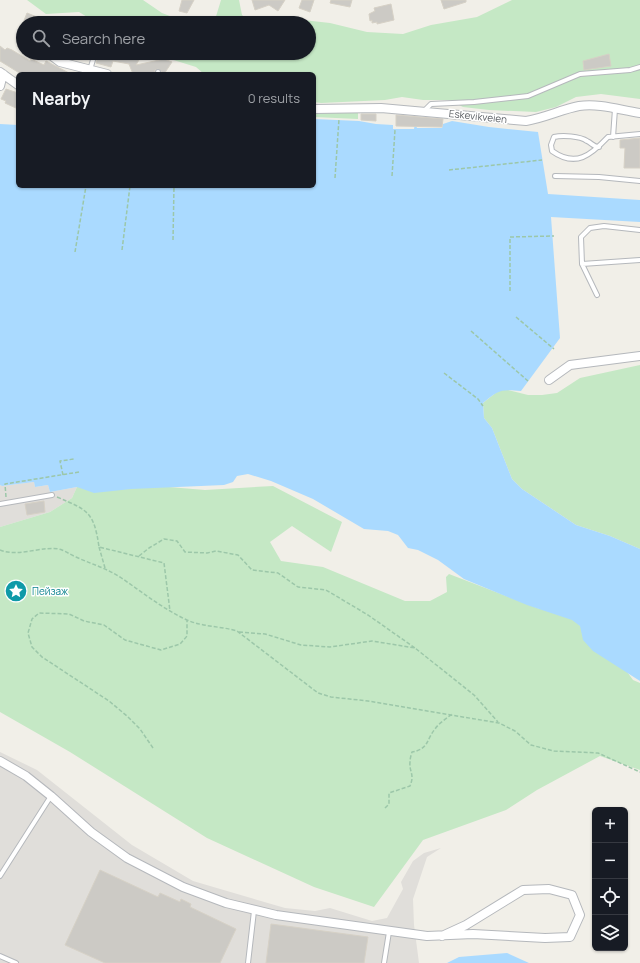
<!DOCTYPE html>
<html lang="en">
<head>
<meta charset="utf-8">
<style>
	body { margin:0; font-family:Manrope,sans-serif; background:#242831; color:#f1f3f6 }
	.controls { position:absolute; right:12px; bottom:12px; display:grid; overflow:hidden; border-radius:6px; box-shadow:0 1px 3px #0004 }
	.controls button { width:36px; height:36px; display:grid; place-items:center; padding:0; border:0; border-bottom:1px solid #363941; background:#171b24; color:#f1f3f6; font:20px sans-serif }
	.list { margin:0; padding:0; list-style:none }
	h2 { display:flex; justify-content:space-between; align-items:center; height:52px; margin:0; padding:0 16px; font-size:17px }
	h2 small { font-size:13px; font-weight:400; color:#9ea1a6 }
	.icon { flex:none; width:22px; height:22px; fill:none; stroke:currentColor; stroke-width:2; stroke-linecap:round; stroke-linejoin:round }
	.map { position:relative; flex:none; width:640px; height:963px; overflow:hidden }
	.search { position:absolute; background:#171b24; box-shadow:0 1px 3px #0004; left:16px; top:16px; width:300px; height:44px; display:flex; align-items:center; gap:10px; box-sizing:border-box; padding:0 14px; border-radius:22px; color:#9ea1a6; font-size:15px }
	.panel { position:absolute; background:#171b24; box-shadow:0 1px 3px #0004; left:16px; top:72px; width:300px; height:116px; border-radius:6px }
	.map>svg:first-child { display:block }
</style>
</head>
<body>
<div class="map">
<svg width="640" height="963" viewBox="0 0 640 963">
	<rect width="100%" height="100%" fill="#f1efe8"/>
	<path fill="#e0deda" d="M 34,482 L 35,487 L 48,485 L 50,492 L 77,487 L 72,498 L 50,512 L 0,527 L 0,485 L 2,486 Z
		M 0,752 L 37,770 L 132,845 L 193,881 L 285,908 L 315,911 L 330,908 L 372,921 L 387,918 L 403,889 L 401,882 L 413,861 L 424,853 L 441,848 L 427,857 L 413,899 L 414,925 L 419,963 L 0,963 Z"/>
	<path fill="#c5e8c5" d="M 27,0 L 143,0 L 162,13 L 188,23 L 105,23 L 92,20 L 79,12 L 46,14 Z
		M 221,0 L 239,0 L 242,15 L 247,19 L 270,23 L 214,23 Z
		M 512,0 L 640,0 L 640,99 L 601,94 L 576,97 L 556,107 L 536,112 L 489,110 L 463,107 L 449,100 L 423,100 L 402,97 L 385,100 L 321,103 L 314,102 L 314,74 L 204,74 L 196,67 L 151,53 L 309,53 L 309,23 L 276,23 L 294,19 L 330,23 L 367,32 L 403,34 L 431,25 L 477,17 Z
		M 358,112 L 358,119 L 314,117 L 314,113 Z
		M 640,365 L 640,549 L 610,536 L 576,525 L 522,489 L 512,479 L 492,428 L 484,418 L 483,403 L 498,391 L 504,389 L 528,395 L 542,395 L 557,393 L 580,378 Z
		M 273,486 L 342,522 L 331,552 L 292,526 L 270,542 L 281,561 L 323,567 L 405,601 L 430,601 L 447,592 L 446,577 L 449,574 L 540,609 L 579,605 L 633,680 L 640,683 L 640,770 L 600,756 L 537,790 L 506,810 L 423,840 L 374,907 L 314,887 L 207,838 L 70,752 L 0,712 L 0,527 L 50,512 L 72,498 L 77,487 L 169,487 L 205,490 Z"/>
	<path fill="#aadaff" d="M 314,119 L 359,121 L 376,124 L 393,125 L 393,129 L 414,129 L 415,123 L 417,128 L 442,128 L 443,124 L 452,121 L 489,127 L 538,132 L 548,194 L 640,200 L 640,222 L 551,217 L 560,338 L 521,391 C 501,389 498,390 483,403 L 484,418 L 492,428 L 512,479 L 522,489 L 576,525 L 610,536 L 640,549 L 640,681 L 593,651 L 583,640 L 580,626 L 572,620 L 527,605 L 464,579 L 438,560 L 418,550 L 408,548 L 398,535 L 388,531 L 364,529 L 313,499 L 271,481 L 248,474 L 237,476 L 233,482 L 224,485 L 131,489 L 94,493 L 77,487 L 50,492 L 48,485 L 35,487 L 34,482 L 2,486 L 0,485 L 0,124 L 18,125 L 18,186 L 314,186 Z
		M 507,953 L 529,963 L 447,963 L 459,957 Z"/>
	<path fill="#cccac5" stroke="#d6d1c6" d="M 182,0 L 194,0 L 187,13 L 179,11 Z
		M 252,0 L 285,0 L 278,11 L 269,5 L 255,10 Z
		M 302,0 L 314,0 L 310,12 L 299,8 Z
		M 331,0 L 352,0 L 350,7 L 330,3 Z
		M 441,0 L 466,0 L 466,2 L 444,9 Z
		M 391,4 L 394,20 L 377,24 L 377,22 L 372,23 L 372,20 L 370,21 L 369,14 L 375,11 L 374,8 Z
		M 27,13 L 52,23 L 23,23 Z
		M 0,46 L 5,50 L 7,48 L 12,50 L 30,61 L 31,59 L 44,65 L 46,61 L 71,74 L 21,74 L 0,61 Z
		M 99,53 L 143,53 L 136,65 L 164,59 L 172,62 L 164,74 L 162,74 L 161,71 L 158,69 L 155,70 L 154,74 L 133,74 L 129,64 L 113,61 L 111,67 L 96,63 Z
		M 609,54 L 611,66 L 584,70 L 583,61 Z
		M 6,89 L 18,93 L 18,109 L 5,103 L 6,101 L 1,99 Z
		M 361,114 L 376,114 L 376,121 L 361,120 Z
		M 396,115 L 443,119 L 442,127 L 396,126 Z
		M 640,138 L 640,168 L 624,168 L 625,148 L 620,148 L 620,140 Z
		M 44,501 L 45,512 L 27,515 L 25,504 Z
		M 100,870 L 158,897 L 160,893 L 180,902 L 181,899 L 191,904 L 190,907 L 236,929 L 220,963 L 105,963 L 65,945 Z
		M 271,924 L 368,937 L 364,963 L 266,963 Z"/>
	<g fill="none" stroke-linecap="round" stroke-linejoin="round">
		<g stroke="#b5b8bc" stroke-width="6">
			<path id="lane" d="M 90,70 L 95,53
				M 158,72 L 158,74
				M 424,111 L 431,104 L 474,102 L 528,96 L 580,74 L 630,70 L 640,67
				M 613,137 L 615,109
				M 599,147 C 593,147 592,143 587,141 C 580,136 562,135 554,137 L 551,145 L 552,151 C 576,168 591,155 608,137 L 640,134
				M 555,176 L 599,177 L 640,181
				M 582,264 L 640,260
				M 597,295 L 582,264 L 581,237 L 590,228 L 604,226 L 640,230
				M 0,504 L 52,495
				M 0,876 L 51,796
				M 0,956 L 16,963
				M 248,963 L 254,911
				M 384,963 L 389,932"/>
		</g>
		<g stroke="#b5b8bc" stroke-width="10">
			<path id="street" d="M 48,53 L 60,62 L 107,74
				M 0,72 L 18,85
				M 0,86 L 3,74
				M 314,109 L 381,108 L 526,121 C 544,118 563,109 579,106 C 599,103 620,110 640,113
				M 549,380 L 570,365 L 640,356
				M 0,761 L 26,776 L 51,796 L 91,832 L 127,858 L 183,887 L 226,903 L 276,915 L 427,936 L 473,934 L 545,938 L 570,937 L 580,915 L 572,895 L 549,889 L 523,890 L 466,925 L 442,936"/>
		</g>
		<path stroke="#9cc7a9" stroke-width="1.5" stroke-dasharray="4 2" stroke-linecap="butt" d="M 449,170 L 542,160
			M 392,176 L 395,130
			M 335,178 L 339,119
			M 173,240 L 174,186
			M 122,250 L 130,186
			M 75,252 L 86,186
			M 510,291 L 510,237 L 554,236
			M 516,317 L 554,349
			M 471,331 L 528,381
			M 444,373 L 478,399 L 483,406
			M 63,475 L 60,461 L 74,459
			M 6,497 L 5,484 L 79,472
			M 57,497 C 88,510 94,512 99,547 L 164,563 L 170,611
			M 99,547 L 105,568
			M 0,550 C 18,558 47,544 62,550 C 67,552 71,555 76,557 C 91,564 106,568 120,577 C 142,592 163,609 187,620 C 203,627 220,626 237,631 L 318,693 L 331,697 L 368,701 L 499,723 L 515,731 L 531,745 L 554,751 L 598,753 L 640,772
			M 139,556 L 149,548 L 164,539 L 177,541 L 185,552 L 207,553 L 216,551 L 238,555 L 252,570 L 278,573 L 298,587 L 326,590 L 368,615 L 415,648
			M 239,632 L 265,634 L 301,645 L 330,647 L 372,641 L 415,648 L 474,695 L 498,722
			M 153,748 L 140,729 L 127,716 L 109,701 L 42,657 L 32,647 L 28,633 L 32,619 L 39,613 L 69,614 L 84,621 L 104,625 L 125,640 L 161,650 L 180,644 L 187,636 L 187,620
			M 385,808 L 389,804 L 389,793 L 410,786 C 415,774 409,772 410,762 C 410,759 411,755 412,752 C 429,749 426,740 435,729 C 439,723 446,719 452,714"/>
		<use href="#lane" stroke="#fff" stroke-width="4"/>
		<use href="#street" stroke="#fff" stroke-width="8"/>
	</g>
	<defs>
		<g id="sight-disc" transform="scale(1.15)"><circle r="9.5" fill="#0f9aa8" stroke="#fff"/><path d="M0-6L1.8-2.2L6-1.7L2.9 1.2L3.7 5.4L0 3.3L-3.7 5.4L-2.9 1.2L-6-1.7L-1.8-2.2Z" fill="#fff"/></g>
	</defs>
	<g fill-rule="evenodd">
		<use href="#sight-disc" x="16" y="591"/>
	</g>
	<g text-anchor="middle" stroke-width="3" stroke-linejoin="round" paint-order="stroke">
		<g font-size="10" fill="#5f6368" stroke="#fff">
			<text transform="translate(478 116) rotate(6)" y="4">Eskevikveien</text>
		</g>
		<g font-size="10" fill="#0d838f" stroke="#fff" text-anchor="start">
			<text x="32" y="595">Пейзаж</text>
		</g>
	</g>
</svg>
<div class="controls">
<button>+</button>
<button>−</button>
<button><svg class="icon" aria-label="locate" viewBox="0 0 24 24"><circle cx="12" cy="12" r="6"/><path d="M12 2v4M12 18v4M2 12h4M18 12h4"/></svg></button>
<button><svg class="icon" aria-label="layers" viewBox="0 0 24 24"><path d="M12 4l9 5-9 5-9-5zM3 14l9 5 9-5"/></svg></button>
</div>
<div class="search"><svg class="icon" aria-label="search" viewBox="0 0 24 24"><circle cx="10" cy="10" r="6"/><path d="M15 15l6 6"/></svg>Search here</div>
<section class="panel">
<h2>Nearby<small>0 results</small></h2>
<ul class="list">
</ul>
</section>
</div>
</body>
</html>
